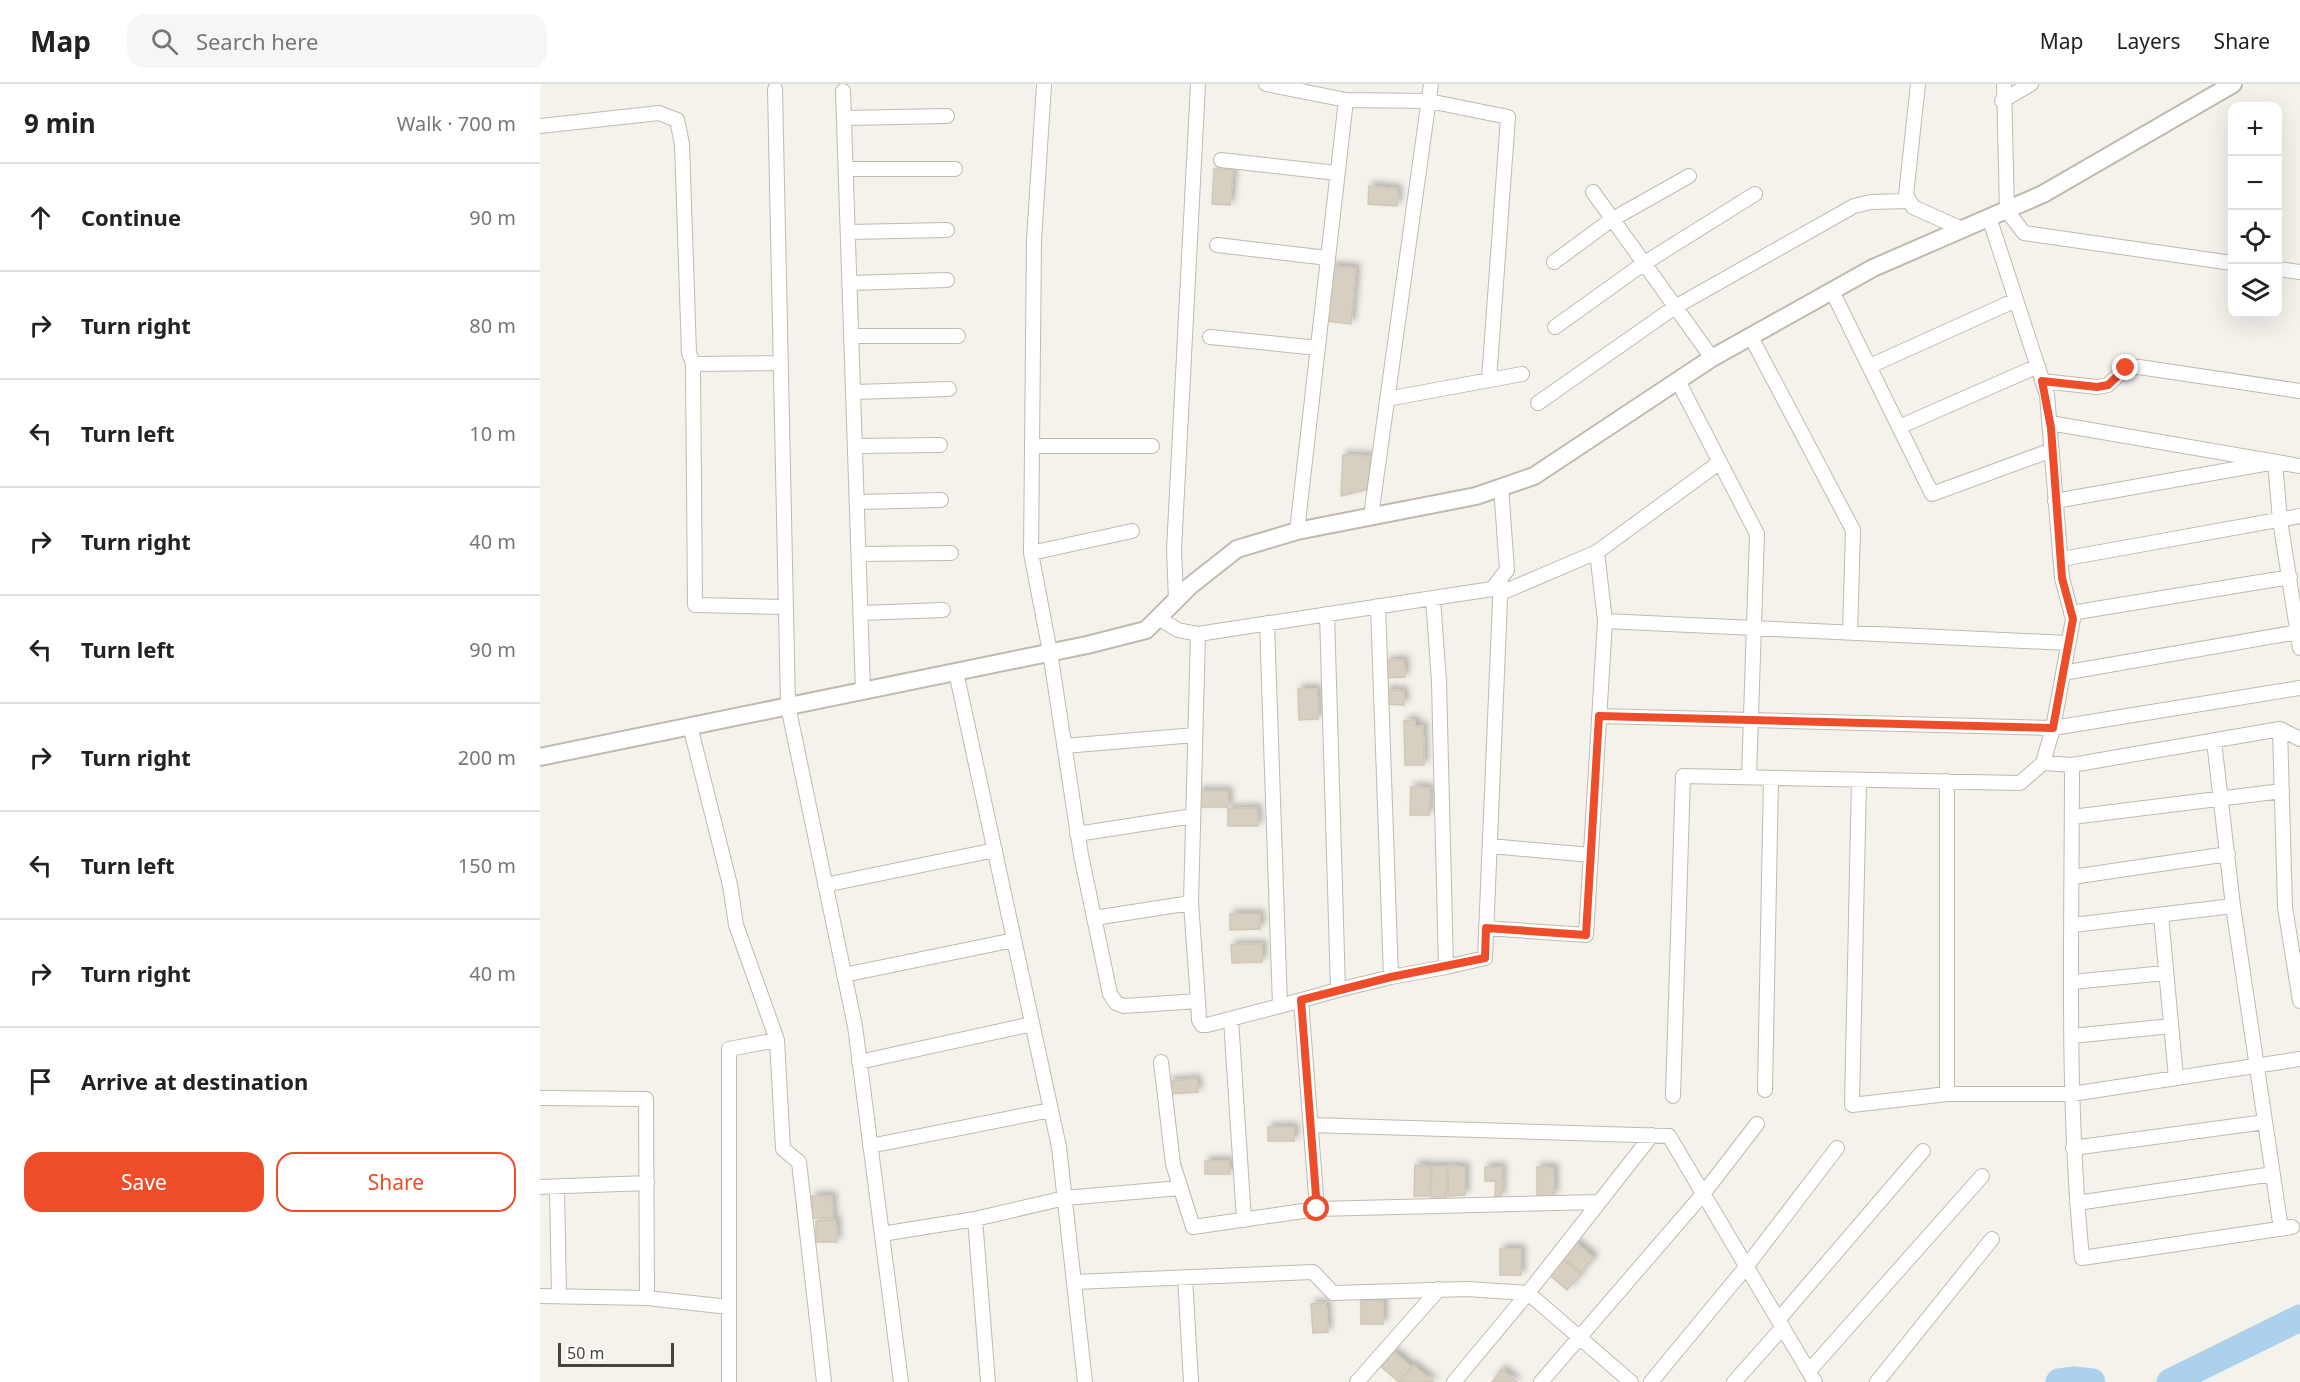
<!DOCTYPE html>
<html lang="en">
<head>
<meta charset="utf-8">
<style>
	body { margin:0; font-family:"Noto Sans",sans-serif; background:#f6f6f6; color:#222 }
	.controls { position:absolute; right:18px; top:18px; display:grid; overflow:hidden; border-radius:12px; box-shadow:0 6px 24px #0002 }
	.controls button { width:54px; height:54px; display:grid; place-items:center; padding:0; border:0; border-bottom:2px solid #e0e0e0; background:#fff; color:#222; font:30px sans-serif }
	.scale { position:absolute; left:18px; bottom:15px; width:116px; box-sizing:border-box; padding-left:6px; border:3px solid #49433a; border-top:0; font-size:16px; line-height:21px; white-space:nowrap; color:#49433a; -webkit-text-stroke:4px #fff; paint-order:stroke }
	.stop { position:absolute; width:18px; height:18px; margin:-14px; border:4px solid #ee4d2a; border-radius:50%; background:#fff }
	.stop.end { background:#ee4d2a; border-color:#fff; box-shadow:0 2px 6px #0008 }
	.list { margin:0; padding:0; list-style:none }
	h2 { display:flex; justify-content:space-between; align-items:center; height:78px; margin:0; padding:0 24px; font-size:26px }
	h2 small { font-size:20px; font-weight:400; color:#767676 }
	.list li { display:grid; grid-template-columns:39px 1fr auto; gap:18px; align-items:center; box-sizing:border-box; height:108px; padding:0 24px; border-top:2px solid #e0e0e0 }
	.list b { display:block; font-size:22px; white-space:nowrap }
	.list em { font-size:20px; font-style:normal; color:#767676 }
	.actions { display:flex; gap:12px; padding:18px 24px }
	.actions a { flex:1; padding:14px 0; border:2px solid #ee4d2a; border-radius:18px; text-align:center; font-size:21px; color:#ee4d2a }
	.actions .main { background:#ee4d2a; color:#fff }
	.icon { flex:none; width:33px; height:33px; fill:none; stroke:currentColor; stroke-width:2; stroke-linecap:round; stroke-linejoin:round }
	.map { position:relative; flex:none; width:1760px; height:1298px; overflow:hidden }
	header { display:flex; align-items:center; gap:36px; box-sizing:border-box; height:84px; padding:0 30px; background:#fff; border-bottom:2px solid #e0e0e0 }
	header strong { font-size:28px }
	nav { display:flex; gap:33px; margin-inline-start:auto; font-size:21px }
	.search { width:420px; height:54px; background:#f6f6f6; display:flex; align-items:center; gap:15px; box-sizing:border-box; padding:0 21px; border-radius:18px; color:#767676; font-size:22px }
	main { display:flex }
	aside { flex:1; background:#fff }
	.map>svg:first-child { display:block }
</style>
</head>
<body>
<header>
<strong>Map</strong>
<div class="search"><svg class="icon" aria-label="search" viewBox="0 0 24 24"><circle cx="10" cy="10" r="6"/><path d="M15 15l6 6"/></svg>Search here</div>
<nav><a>Map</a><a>Layers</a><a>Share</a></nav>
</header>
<main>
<aside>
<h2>9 min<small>Walk · 700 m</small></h2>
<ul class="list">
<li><svg class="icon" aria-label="ahead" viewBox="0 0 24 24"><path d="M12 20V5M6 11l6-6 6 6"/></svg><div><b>Continue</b></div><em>90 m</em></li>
<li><svg class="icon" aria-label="right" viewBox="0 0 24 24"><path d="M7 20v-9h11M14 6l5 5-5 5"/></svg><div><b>Turn right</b></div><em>80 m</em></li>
<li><svg class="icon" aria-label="left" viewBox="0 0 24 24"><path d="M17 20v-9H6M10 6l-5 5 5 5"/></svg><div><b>Turn left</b></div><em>10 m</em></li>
<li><svg class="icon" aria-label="right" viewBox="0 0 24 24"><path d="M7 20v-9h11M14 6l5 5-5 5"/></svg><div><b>Turn right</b></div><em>40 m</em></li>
<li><svg class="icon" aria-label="left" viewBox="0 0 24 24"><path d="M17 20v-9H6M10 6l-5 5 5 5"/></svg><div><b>Turn left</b></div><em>90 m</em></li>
<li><svg class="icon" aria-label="right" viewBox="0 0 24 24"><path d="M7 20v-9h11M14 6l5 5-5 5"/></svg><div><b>Turn right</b></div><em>200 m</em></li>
<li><svg class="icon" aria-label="left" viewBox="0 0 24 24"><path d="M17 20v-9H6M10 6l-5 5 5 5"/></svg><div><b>Turn left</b></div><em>150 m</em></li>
<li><svg class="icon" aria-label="right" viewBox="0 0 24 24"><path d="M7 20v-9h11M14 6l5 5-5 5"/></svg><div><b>Turn right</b></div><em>40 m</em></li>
<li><svg class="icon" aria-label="arrive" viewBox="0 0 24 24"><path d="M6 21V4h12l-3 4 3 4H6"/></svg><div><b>Arrive at destination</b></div></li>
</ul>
<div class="actions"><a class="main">Save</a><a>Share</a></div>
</aside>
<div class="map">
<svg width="1760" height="1298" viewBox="0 0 1760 1298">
	<defs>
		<filter id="shadow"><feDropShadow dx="4" dy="-4" stdDeviation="3" flood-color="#0004"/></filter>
	</defs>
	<rect width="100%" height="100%" fill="#f5f2ec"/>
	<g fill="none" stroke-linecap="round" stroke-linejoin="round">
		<path stroke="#acd1ed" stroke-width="27" d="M 1519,1298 L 1534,1296 L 1552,1298
			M 1630,1298 L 1760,1234"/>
	</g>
	<path fill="#d6cfc2" stroke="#d1c7b5" stroke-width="1.5" filter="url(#shadow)" d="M 674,85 L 693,86 L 690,121 L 672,120 Z
		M 829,102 L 858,105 L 857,122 L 828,120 Z
		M 791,182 L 816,184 L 811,240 L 786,237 Z
		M 803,371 L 830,372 L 829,405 L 801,412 Z
		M 864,576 L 865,593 L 846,594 L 846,577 Z
		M 758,605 L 777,605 L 778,635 L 759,636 Z
		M 846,606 L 864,607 L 864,621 L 845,620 Z
		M 875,636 L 875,642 L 883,642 L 884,681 L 865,681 L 864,637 Z
		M 871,703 L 890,704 L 889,731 L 870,731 Z
		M 658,707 L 688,707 L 688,723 L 658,723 Z
		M 717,724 L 718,742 L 688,742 L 688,725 Z
		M 690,830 L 720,830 L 720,845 L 690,846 Z
		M 722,860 L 722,878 L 692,879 L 691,861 Z
		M 657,995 L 658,1008 L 630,1010 L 629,997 Z
		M 728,1043 L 754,1043 L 754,1057 L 728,1057 Z
		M 665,1077 L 689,1077 L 690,1090 L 665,1090 Z
		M 875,1081 L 890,1082 L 889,1112 L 874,1112 Z
		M 892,1082 L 907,1082 L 906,1113 L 891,1113 Z
		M 909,1082 L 925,1083 L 925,1111 L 908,1112 Z
		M 945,1083 L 962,1083 L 961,1113 L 955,1113 L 956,1097 L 945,1097 Z
		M 997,1083 L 1014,1084 L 1014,1112 L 997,1111 Z
		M 272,1112 L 292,1112 L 293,1134 L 272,1134 Z
		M 296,1136 L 297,1158 L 276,1158 L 276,1137 Z
		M 1035,1158 L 1054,1174 L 1041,1188 L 1022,1173 Z
		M 960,1165 L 981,1165 L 981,1191 L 960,1191 Z
		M 1020,1173 L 1041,1190 L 1027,1206 L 1007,1189 Z
		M 821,1216 L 843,1217 L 843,1240 L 821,1240 Z
		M 786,1219 L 788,1248 L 773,1249 L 771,1220 Z
		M 853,1267 L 872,1283 L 859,1298 L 840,1282 Z
		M 873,1281 L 894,1298 L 859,1298 Z
		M 962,1285 L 977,1298 L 952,1298 Z"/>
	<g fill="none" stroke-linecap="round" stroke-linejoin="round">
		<g stroke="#c0baae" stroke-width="16">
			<path id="minor" d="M 726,0 L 806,16 L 889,17 L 968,33 L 949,296
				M 1378,0 L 1366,111 L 1373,123 L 1422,145
				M 1464,0 L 1467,127 L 1484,149 L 1692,179
				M 504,1 L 494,156 L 491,469 L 510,568 L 541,771 L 570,910 L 576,919 L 584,922 L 658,917 L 651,819 L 658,550 L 952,505 L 967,486 L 961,403
				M 235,5 L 248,622 L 315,942 L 361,1298
				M 303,7 L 323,607
				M 1462,17 L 1491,0
				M 304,34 L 407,32
				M 0,42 L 119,29 L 137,36 L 142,60 L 149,269 L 153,280 L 155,521 L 246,523
				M 681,76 L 797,89
				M 306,85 L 415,85
				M 1053,108 L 1172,274
				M 308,148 L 407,146
				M 677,161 L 788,174
				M 1014,178 L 1071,136 L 1149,92
				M 1738,185 L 1760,188
				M 310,199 L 407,196
				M 1292,207 L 1392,410 L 1512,366
				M 1015,243 L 1103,180 L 1215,110
				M 313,252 L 418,252
				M 670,253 L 778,264
				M 1211,253 L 1313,446 L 1310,549
				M 153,280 L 241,279
				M 1330,282 L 1476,216
				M 1138,297 L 1217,450 L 1209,693
				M 1502,297 L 1557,303 L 1568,301 L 1586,284 L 1599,283 L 1760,307
				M 315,308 L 409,305
				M 847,315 L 982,290
				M 998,319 L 1135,223 L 1314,122 L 1331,118 L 1368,117
				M 1510,339 L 1760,382
				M 1359,343 L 1498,282
				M 316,362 L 400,361
				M 492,362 L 612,362
				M 1515,417 L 1735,378 L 1740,436 L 1760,564
				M 318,418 L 401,416
				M 831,432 L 891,0
				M 757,447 L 806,16
				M 491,469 L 592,447
				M 319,470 L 411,469
				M 1522,475 L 1760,432
				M 961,509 L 1057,468 L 1180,378
				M 636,516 L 634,466 L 658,0
				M 321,529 L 403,526
				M 1531,529 L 1750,493
				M 618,534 L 638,546 L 658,550
				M 1065,537 L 1528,559
				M 416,588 L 519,1063 L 545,1298
				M 1523,589 L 1758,548
				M 1059,632 L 1513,644 L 1760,604
				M 150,642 L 190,801 L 196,841 L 237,956
				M 1740,645 L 1745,823 L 1760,917
				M 1674,657 L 1693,822 L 1741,1145
				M 524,662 L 655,651
				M 1503,679 L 1532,681 L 1740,645 L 1760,655
				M 1532,681 C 1532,845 1526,1011 1542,1174 L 1752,1143
				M 1319,696 L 1312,1021 L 1407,1010 L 1532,1010 L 1760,975
				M 1407,697 L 1407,1010
				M 1532,733 L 1742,707
				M 537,750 L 653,732
				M 950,762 L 1051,771
				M 1532,793 L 1688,770
				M 285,801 L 455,766
				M 1621,831 L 1636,994
				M 554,834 L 651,819
				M 1533,841 L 1693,822
				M 946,844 L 1046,851 L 1065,537 L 1057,468
				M 906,883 L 945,874 L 961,493
				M 304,891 L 474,856
				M 851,893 L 906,883 L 899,598 L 893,514
				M 1532,898 L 1625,889
				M 798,906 L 851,893 L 838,522
				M 761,916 L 777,1125
				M 658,917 L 659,936 L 662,941 L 667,941 L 740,922 L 727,539
				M 740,922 L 798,906 L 787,530
				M 691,935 L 704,1136
				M 1532,952 L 1631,942
				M 319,978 L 492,940
				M 621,978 L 633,1080 L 653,1143 L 777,1125 L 1059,1118
				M 1225,1006 L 1231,694
				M 1133,1012 L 1143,692 L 1480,699 L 1503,679 L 1513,644 L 1533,535 L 1522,494 L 1507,311 L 1449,133
				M 0,1014 L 106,1015 L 107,1214 L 189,1223 L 189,965 L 237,956 L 243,1065 L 259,1078 L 284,1298
				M 771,1041 L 1129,1052 L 1275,1298
				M 330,1062 L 511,1026
				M 1533,1064 L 1725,1038
				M 0,1103 L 107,1099
				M 17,1104 L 19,1212
				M 1537,1119 L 1733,1090
				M 435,1135 L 448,1298
				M 342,1150 L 435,1135 L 525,1114 L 640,1104
				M 645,1193 L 651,1298
				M 534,1198 L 773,1188 L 793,1209 L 927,1205 L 988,1209 L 1091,1298
				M 0,1212 L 107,1214
				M 1239,1235 L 1383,1067
				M 1269,1287 L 1442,1092
				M 189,1298 L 189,1223
				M 817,1298 L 899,1205
				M 914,1298 L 988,1209 L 1112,1051
				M 1001,1298 L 1163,1110 L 1217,1040
				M 1111,1298 L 1206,1183 L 1297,1064
				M 1194,1298 L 1243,1243
				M 1337,1298 L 1452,1155"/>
		</g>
		<g stroke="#c0baae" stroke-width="20">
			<path id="tertiary" d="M 0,673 L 547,561 L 606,546 L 650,502 L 697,465 L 757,447 L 936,412 L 994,392 L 1172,274 L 1333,184 L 1503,110 L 1693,0"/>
		</g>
		<use href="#minor" stroke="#fff" stroke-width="14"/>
		<use href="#tertiary" stroke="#fff" stroke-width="16"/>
	</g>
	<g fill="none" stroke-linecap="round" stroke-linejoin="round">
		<path stroke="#ee4d2a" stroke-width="8" d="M 777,1125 L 761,916 L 851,893 L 945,874 L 946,844 L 1046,851 L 1059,632 L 1513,644 L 1533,535 L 1522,494 L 1511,344 L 1502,297 L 1557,303 L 1568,301 L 1586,284"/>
	</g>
</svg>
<div class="controls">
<button>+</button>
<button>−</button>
<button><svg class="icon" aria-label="locate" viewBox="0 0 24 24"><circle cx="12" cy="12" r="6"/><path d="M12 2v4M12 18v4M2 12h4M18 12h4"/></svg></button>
<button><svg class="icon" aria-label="layers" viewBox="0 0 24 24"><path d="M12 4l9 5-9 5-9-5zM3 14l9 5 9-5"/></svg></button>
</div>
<div class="scale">50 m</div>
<div class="stop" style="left:777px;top:1125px"></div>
<div class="stop end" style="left:1586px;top:284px"></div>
</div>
</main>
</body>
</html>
